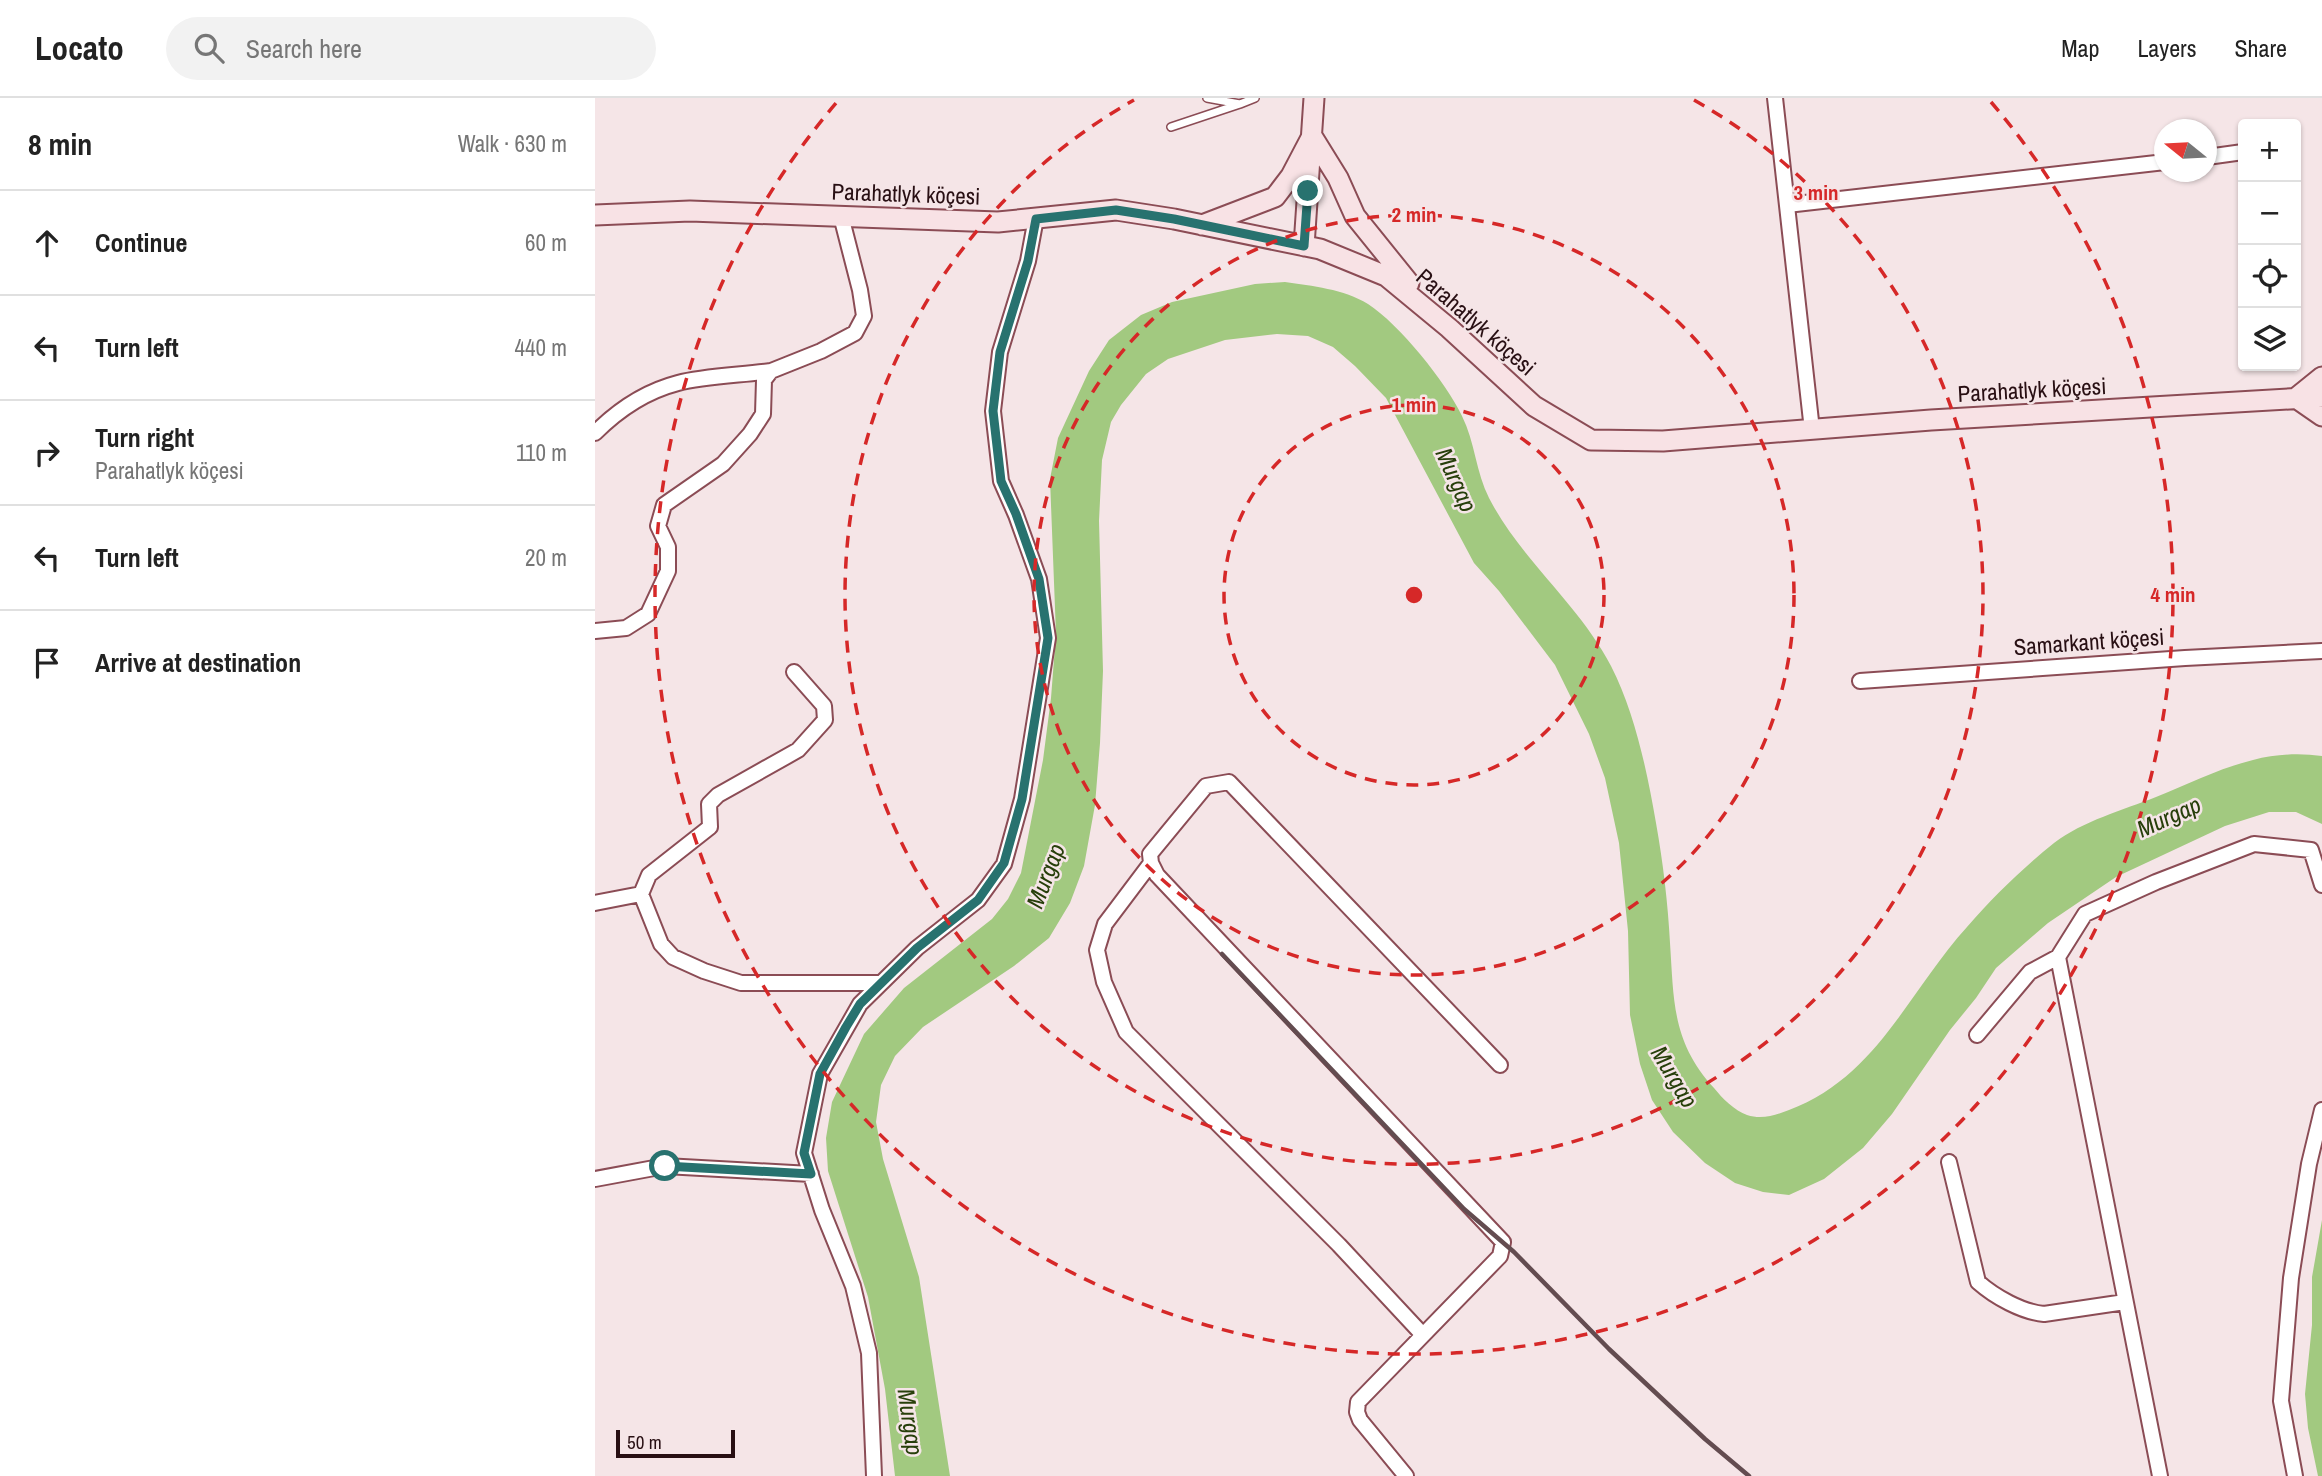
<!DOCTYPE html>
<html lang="en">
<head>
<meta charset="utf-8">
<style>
	body { margin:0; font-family:"Archivo Narrow",sans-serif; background:#f2f2f2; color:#222 }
	.controls { position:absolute; right:21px; top:21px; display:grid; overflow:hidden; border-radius:7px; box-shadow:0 2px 5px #0004 }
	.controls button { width:63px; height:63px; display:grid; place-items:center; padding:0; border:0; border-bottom:2px solid #e0e0e0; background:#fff; color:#222; font:35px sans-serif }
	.compass { position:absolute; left:1559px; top:21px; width:63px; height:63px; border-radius:50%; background:#fff; box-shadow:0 2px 5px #0004; rotate:288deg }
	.scale { position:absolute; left:21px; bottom:18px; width:119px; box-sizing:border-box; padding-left:7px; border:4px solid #280f13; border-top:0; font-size:19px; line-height:24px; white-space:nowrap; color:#280f13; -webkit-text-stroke:5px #f5e5e7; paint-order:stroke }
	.stop { position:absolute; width:21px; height:21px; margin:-16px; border:5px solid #28726f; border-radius:50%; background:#fff }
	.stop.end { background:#28726f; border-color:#fff; box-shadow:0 2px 7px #0008 }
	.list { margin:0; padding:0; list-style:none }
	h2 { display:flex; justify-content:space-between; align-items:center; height:91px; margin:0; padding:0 28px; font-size:30px }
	h2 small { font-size:23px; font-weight:400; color:#767676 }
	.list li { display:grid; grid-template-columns:46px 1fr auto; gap:21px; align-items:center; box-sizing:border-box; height:105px; padding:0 28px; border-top:2px solid #e0e0e0 }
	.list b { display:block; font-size:26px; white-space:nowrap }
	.list p { margin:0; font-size:23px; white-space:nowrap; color:#767676 }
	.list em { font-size:23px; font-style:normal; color:#767676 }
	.icon { flex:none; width:38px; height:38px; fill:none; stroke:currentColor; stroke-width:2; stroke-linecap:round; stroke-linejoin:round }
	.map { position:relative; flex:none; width:1727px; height:1378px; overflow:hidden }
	header { display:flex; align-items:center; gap:42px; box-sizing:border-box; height:98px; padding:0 35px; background:#fff; border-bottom:2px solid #e0e0e0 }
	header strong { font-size:33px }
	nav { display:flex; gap:38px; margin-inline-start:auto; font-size:24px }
	.search { width:490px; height:63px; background:#f2f2f2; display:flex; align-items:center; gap:18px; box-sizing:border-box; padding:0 24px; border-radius:38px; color:#767676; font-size:26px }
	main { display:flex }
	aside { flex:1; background:#fff }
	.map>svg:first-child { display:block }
</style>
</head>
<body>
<header>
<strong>Locato</strong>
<div class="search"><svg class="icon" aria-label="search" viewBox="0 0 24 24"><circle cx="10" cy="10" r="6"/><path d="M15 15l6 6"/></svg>Search here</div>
<nav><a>Map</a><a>Layers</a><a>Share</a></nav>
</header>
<main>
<aside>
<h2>8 min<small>Walk · 630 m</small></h2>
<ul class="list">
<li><svg class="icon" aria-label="ahead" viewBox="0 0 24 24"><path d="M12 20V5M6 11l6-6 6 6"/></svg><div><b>Continue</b></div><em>60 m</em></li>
<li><svg class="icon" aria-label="left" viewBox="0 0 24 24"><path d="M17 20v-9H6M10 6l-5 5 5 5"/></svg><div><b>Turn left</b></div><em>440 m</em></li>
<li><svg class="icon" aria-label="right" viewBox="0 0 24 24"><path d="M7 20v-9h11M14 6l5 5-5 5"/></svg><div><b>Turn right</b><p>Parahatlyk köçesi</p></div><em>110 m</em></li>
<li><svg class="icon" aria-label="left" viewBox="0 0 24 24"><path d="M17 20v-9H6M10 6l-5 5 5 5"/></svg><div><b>Turn left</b></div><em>20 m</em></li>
<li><svg class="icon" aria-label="arrive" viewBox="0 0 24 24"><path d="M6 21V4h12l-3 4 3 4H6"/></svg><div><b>Arrive at destination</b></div></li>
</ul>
</aside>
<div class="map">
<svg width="1727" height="1378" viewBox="0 0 1727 1378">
	<rect width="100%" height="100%" fill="#f5e5e7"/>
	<path fill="#a2c980" d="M 690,184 C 717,188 749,191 773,206 C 804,226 851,284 867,318 C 880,344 881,375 894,400 C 926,462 984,506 1016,568 C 1040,615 1052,673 1061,725 C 1068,764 1073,806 1075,845 C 1079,904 1077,944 1119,990 C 1127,1000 1140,1013 1152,1017 C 1167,1022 1181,1017 1194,1012 C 1282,979 1313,894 1372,829 C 1398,799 1428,770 1459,745 C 1488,723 1528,712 1561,699 C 1593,686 1625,670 1658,662 C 1681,656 1704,655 1727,658 L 1727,726 L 1701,714 L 1674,714 L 1630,728 L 1521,779 L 1453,825 L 1401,870 L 1381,900 L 1355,932 L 1297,1016 L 1268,1050 L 1229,1081 L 1194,1097 L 1168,1094 L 1140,1085 L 1110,1065 L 1078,1034 L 1057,1002 L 1045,966 L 1035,917 L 1033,833 L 1024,745 L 1010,680 L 994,636 L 960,567 L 904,493 L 879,465 L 791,300 L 760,268 L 738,249 L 713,238 L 682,236 L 630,242 L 573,261 L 551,276 L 526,307 L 516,324 L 507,362 L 504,423 L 508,573 L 505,645 L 500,707 L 489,768 L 475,805 L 454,840 L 419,868 L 328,929 L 300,958 L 286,987 L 281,1024 L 288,1061 L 324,1179 L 355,1378 L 300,1378 L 290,1291 L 273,1199 L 233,1073 L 231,1040 L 237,1004 L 269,936 L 309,890 L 397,821 L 413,801 L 426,775 L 448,662 L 456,600 L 461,536 L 455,381 L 463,340 L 494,273 L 514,242 L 546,217 L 577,204 L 660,186 Z
		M 1727,1122 L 1727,1378 L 1723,1378 L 1713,1330 L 1710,1296 L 1717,1227 L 1717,1179 Z"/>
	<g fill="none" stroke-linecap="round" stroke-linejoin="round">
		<g stroke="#8b4c55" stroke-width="10">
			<path id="lane" d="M 612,0 L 645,6 L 660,0
				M 576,29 L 645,6"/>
		</g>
		<g stroke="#8b4c55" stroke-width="18">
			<path id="street" d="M 1180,0 L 1217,332
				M 1612,59 L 1648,54
				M 1192,107 L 1570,64
				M 0,335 C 23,312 52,293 83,285 C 109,278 148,277 176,273
				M 0,533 L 31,530 L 53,516 L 73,473 L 73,449 L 63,428 L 69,407 L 128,366 L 155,336 L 168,316 L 169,282 L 176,273 L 226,253 L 260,235 L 269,218 L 265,192 L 246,118
				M 199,574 L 229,608 L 230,622 L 203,652 L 123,697 L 114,706 L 115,729 L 54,777 L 46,796 L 66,846 L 78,859 L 109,873 L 146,885 L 286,885
				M 1265,583 L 1590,560 L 1727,553
				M 556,765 L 510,826 L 502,852 L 509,884 L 531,934 L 744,1147 L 827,1236
				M 0,805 L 46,796
				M 1463,859 L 1565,1378
				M 1382,937 L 1435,874 L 1463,859 L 1490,816 L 1561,784 L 1659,746 L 1716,752 L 1727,787
				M 1354,1064 L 1383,1184 C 1400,1199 1427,1214 1449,1216 L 1530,1204
				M 0,1081 L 70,1068 L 216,1076
				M 279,1378 L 274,1255 L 258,1188 L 227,1112 L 209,1055 L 225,976 L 265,906 L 322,850 L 383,802 L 409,766 L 427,701 L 453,540 L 444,481 L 421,417 L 406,383 L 398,313 L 405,254 L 433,163 L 441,120
				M 811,1378 L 765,1322 L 762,1314 L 763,1304 L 905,1158 L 908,1144 L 562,777 L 556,765 L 555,756 L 611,688 L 634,684 L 905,967
				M 1700,1378 L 1686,1303 L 1696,1180 L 1714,1066 L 1727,1012"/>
		</g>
		<g stroke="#8b4c55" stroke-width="23">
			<path id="secondary" d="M 717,38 L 743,80 L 760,118 L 814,185
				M 0,117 L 95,113 L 403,124 L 521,112 L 579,121 L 725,151 L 791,178 L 854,230 L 939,308 L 996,342 L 1068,343 L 1336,322 L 1727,299
				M 607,127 L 680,99 L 696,78 L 717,38
				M 709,148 L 719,0
				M 1727,279 L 1701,300 L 1727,318"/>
		</g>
		<use href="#lane" stroke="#fff" stroke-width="7"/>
		<use href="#street" stroke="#fff" stroke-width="14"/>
		<use href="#secondary" stroke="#f8e2e5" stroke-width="19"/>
		<path stroke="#634c50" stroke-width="4.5" d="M 627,856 L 869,1111 L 919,1154 L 1014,1251 L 1110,1341 L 1154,1378"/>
	</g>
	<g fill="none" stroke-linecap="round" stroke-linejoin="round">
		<path stroke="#28726f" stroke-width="9" d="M 70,1068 L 216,1076 L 209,1055 L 225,976 L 251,929 L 265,906 L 322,850 L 383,802 L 409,765 L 427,701 L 453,540 L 444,481 L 421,416 L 406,383 L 398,313 L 405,254 L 433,163 L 441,121 L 521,112 L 579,121 L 709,148 L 713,93"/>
	</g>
	<g fill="none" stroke="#d62828" stroke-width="3.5" stroke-dasharray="12 9">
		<circle cx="819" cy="497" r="190"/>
		<circle cx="819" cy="497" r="380"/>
		<path d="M1099 2A569 569 0 1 1 539 2"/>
		<path d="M1396 4A759 759 0 1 1 242 4"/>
	</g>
	<g text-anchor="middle" stroke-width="5" stroke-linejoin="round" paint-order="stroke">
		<g font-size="23" fill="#280f13" stroke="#f5e5e7">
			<text transform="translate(311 96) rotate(2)" y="8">Parahatlyk köçesi</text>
			<text transform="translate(881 224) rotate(41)" y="8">Parahatlyk köçesi</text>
			<text transform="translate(1437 292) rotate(-3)" y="8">Parahatlyk köçesi</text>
			<text transform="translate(1494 544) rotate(-4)" y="8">Samarkant köçesi</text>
		</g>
		<g font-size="24" font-style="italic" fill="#273f0a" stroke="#f5e5e7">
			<text transform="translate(861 382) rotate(66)" y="8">Murgap</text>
			<text transform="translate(1574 719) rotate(-24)" y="8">Murgap</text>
			<text transform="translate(451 778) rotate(-69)" y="8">Murgap</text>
			<text transform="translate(1079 979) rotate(59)" y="8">Murgap</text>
			<text transform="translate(315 1324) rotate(82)" y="8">Murgap</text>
		</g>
	</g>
	<circle cx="819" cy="497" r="10" fill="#d62828" stroke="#f5e5e7" stroke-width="3.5"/>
	<g font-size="21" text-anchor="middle" font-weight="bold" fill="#d62828" stroke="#f5e5e7" stroke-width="5" stroke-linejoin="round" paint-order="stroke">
		<text x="1221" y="102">3 min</text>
		<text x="819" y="124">2 min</text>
		<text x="819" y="314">1 min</text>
		<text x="1578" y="504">4 min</text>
	</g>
</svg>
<div class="controls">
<button>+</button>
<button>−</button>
<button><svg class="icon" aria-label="locate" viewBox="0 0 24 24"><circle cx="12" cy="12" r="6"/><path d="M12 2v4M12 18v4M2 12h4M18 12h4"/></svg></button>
<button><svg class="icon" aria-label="layers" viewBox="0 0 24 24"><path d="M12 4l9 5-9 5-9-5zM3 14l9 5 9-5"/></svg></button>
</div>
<svg class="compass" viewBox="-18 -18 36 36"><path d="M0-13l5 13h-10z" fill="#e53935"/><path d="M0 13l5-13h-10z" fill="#767676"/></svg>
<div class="scale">50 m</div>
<div class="stop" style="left:70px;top:1068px"></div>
<div class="stop end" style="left:713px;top:93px"></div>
</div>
</main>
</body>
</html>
